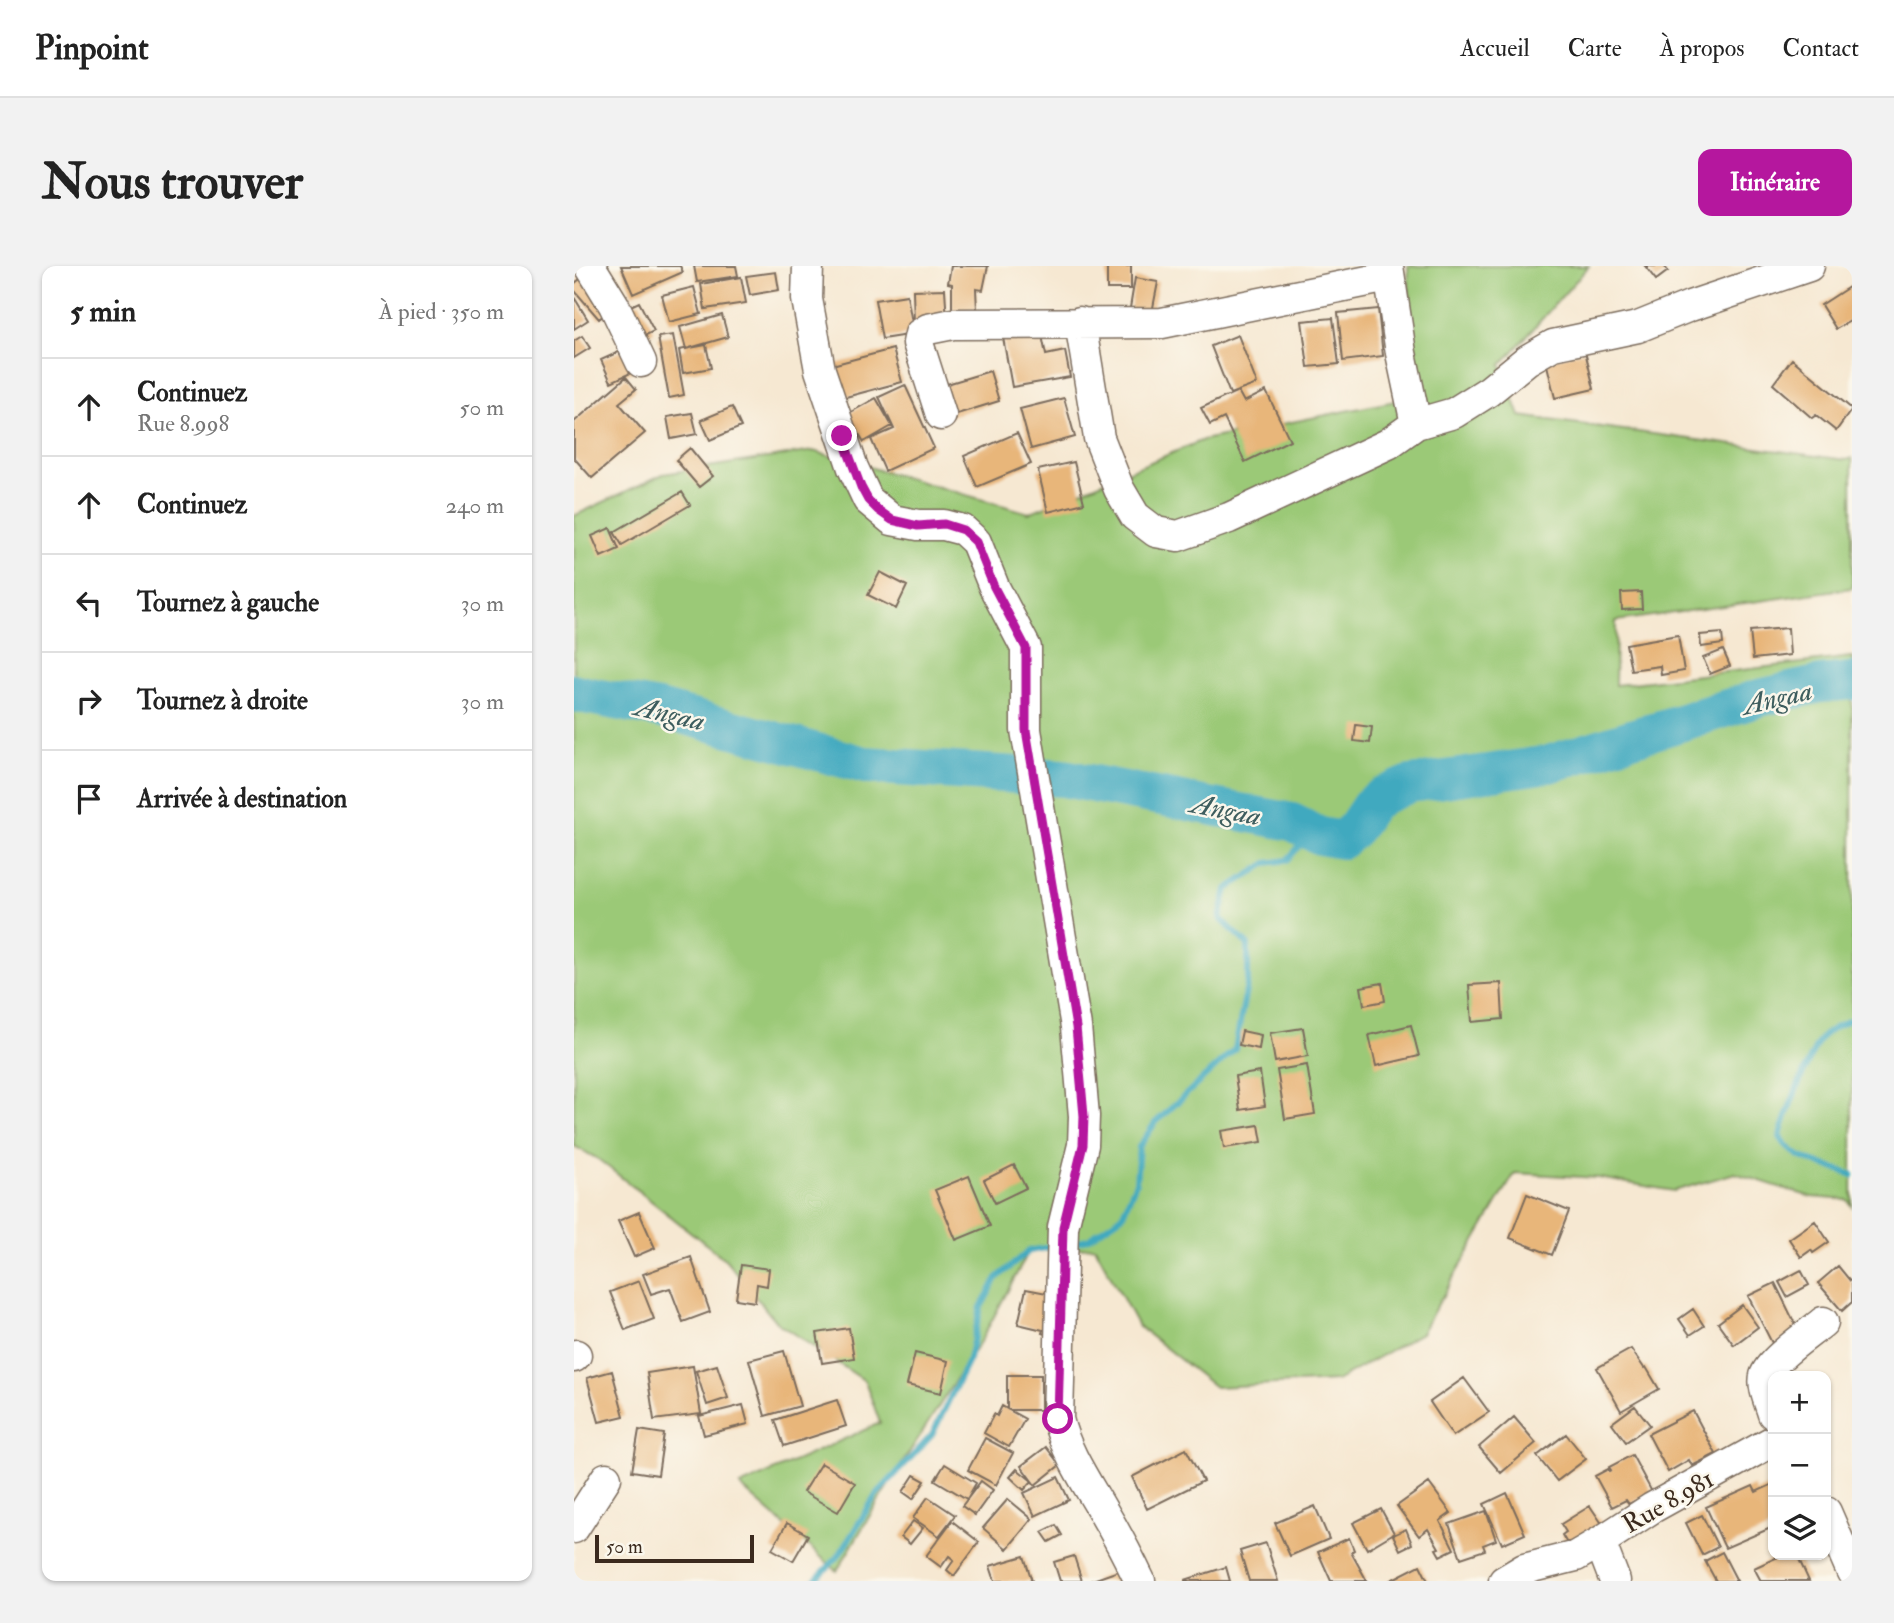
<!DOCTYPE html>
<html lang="fr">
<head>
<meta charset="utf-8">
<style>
	body { margin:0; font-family:"IM FELL Double Pica",serif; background:#f2f2f2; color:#222 }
	.controls { position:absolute; right:21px; bottom:21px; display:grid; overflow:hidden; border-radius:14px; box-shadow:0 2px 5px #0004 }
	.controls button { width:63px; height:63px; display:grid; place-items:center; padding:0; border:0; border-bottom:2px solid #e0e0e0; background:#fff; color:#222; font:35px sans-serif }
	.scale { position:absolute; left:21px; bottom:18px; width:159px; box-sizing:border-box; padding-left:7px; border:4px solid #3b2a1e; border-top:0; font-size:19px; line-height:24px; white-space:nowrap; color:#3b2a1e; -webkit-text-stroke:5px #fbf7ec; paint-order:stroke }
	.stop { position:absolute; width:21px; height:21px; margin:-16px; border:5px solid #b5179e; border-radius:50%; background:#fff }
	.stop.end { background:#b5179e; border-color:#fff; box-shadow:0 2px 7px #0008 }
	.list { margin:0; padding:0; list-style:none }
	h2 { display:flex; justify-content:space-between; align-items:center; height:91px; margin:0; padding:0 28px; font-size:30px }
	h2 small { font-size:23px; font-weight:400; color:#767676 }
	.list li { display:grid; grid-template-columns:46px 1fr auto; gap:21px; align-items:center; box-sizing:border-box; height:98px; padding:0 28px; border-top:2px solid #e0e0e0 }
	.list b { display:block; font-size:26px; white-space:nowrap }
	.list p { margin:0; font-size:23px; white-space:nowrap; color:#767676 }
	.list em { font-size:23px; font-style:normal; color:#767676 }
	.icon { flex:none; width:38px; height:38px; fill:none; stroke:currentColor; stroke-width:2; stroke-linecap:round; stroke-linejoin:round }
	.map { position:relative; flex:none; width:1278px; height:1315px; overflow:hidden; border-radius:14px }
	header { display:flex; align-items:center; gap:42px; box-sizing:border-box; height:98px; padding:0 35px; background:#fff; border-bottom:2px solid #e0e0e0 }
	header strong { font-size:33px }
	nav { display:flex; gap:38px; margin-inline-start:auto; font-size:24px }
	.intro { display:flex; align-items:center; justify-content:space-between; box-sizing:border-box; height:168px; padding:0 42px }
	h1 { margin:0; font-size:49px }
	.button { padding:18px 32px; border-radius:14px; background:#b5179e; color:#fff; font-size:24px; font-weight:700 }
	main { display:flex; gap:42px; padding:0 42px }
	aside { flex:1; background:#fff; border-radius:14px; box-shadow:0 2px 5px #0004 }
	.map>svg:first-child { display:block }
</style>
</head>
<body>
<header>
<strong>Pinpoint</strong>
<nav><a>Accueil</a><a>Carte</a><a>À propos</a><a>Contact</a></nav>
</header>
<div class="intro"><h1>Nous trouver</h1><a class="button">Itinéraire</a></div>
<main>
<aside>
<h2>5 min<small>À pied · 350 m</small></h2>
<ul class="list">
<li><svg class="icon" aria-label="ahead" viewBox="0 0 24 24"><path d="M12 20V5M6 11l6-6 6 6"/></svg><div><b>Continuez</b><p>Rue 8.998</p></div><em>50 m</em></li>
<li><svg class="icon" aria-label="ahead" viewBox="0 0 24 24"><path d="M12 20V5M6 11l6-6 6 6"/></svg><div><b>Continuez</b></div><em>240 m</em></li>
<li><svg class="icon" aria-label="left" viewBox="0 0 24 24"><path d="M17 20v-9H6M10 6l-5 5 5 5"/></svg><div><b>Tournez à gauche</b></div><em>30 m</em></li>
<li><svg class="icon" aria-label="right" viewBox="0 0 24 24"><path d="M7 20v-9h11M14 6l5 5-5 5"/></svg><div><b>Tournez à droite</b></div><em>30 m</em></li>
<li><svg class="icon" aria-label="arrive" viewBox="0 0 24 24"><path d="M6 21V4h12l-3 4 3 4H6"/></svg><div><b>Arrivée à destination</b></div></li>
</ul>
</aside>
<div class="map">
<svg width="1278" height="1315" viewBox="0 0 1278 1315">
	<rect width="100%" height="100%" fill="#fbf7ec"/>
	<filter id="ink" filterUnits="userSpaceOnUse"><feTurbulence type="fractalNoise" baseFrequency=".0143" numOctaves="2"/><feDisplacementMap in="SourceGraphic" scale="14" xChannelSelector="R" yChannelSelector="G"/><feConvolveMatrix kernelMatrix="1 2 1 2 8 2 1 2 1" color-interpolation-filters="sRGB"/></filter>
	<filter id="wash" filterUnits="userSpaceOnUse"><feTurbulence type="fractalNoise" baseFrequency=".00686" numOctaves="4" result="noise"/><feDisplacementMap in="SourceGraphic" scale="28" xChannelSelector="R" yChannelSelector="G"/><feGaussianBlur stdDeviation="1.57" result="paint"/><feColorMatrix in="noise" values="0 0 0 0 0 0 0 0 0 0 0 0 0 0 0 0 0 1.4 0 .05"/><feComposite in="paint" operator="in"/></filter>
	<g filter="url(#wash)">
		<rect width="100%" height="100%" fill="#f6e8d2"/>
		<path fill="#9bc977" stroke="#6b7a4a" stroke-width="2" d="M 834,0 L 1015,0 L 927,99 L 946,150 L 1272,194 L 1278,192 L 1278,322 L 1042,355 L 1041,419 L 1278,391 L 1278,940 L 1274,934 L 1237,931 L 1161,907 L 1100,925 L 1025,912 L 941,907 L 847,1067 L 762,1115 L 641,1121 L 564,1060 L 521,981 L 455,985 L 409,1071 L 308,1229 L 263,1305 L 166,1220 L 306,1157 L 291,1115 L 202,1056 L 152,994 L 24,893 L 0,880 L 0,250 L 89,208 L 239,185 L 455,247 L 629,174 L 841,131 Z"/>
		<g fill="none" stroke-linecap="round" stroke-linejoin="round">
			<path stroke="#3fa9bf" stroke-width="6" d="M 1278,753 C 1268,757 1257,763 1249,770 C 1238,781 1209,855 1206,871 C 1222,898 1252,897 1278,909
				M 496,977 L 514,973 L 548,950 L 562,916 L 565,881 L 581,857 L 661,783 L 674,713 L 674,679 L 646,652 L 653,623 L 693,597 L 713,594 L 738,566
				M 240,1315 L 264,1291 L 302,1229 L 358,1169 L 395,1093 L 407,1041 L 423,1012 L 455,985 L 482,980"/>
			<path stroke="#3fa9bf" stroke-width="38" d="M 0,427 L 89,444 L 291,499 L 489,512 L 718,556 L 746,570 L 768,574 L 781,562 L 797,538 L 810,529 L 836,518 L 975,498 L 1185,432 L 1247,418 L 1278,415"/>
		</g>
		<g id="blocks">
			<path fill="#e8b67a" d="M 47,0 L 106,0 L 109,6 L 59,28 Z
				M 120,0 L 162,0 L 164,10 L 123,16 Z
				M 377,0 L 414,0 L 409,24 L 402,23 L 403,44 L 378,45 L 378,18 L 374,17 Z
				M 533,0 L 557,0 L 557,23 L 533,23 Z
				M 1071,0 L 1090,0 L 1094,5 L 1082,14 Z
				M 202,6 L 205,24 L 176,29 L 172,10 Z
				M 12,8 L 39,41 L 25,53 L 0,24 L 0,18 Z
				M 167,11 L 172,37 L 131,43 L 127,18 Z
				M 561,12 L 584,16 L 577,52 L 555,48 Z
				M 1278,19 L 1278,54 L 1262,63 L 1247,39 Z
				M 120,21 L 127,48 L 95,56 L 88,29 Z
				M 371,23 L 373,56 L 340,57 L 339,24 Z
				M 333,29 L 340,68 L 308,73 L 301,34 Z
				M 0,31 L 14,54 L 0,63 Z
				M 65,36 L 80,65 L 60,75 L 46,45 Z
				M 804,43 L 809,90 L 769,95 L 764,47 Z
				M 148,49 L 154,71 L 112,83 L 106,61 Z
				M 759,52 L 765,98 L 734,101 L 728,55 Z
				M 466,60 L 472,89 L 491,85 L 496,111 L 438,121 L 428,66 Z
				M 99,69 L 110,129 L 95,132 L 84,71 Z
				M 664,69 L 683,118 L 656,128 L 637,80 Z
				M 8,70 L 16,82 L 0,92 L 0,75 Z
				M 132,79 L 137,102 L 109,107 L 105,84 Z
				M 319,83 L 328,116 L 268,132 L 258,99 Z
				M 49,84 L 59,106 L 37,116 L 27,94 Z
				M 1011,85 L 1020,123 L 981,132 L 972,95 Z
				M 1218,93 L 1278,143 L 1262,165 L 1242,149 L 1238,152 L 1199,118 Z
				M 416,105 L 425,135 L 370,152 L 360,122 Z
				M 52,111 L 62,123 L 45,137 L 71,167 L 18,212 L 0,192 L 0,156 Z
				M 331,119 L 360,182 L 311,205 L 297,173 L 320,163 L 305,131 Z
				M 664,125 L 670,136 L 692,125 L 716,174 L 671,196 L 650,152 L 636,159 L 627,142 Z
				M 302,132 L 318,160 L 290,176 L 273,148 Z
				M 490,132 L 501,171 L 457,183 L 446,143 Z
				M 158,141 L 167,161 L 136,174 L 127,154 Z
				M 118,147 L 123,168 L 97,173 L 93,151 Z
				M 443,167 L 457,198 L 403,221 L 390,190 Z
				M 116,182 L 139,210 L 125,221 L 102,194 Z
				M 500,196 L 510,237 L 474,246 L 464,204 Z
				M 108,226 L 116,239 L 48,279 L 40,266 Z
				M 36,262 L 45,283 L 27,291 L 18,270 Z
				M 306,306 L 333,320 L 322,343 L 294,329 Z
				M 1067,326 L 1068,343 L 1048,344 L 1047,327 Z
				M 1214,362 L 1216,389 L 1179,393 L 1176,365 Z
				M 1148,367 L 1149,378 L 1127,381 L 1126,369 Z
				M 1104,369 L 1110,405 L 1087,409 L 1086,400 L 1057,404 L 1052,378 Z
				M 1149,384 L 1156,400 L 1136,408 L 1129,392 Z
				M 782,459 L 798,461 L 796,477 L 780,475 Z
				M 808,717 L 811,735 L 790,739 L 787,721 Z
				M 927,717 L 929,753 L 898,756 L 895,719 Z
				M 837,759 L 845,790 L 802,800 L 795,769 Z
				M 729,762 L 734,790 L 701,796 L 696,767 Z
				M 668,765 L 687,769 L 685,783 L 665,779 Z
				M 733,799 L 741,848 L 711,853 L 703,804 Z
				M 686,806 L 691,840 L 666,844 L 661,810 Z
				M 685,859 L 688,876 L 650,882 L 647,865 Z
				M 440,899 L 452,922 L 421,937 L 410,914 Z
				M 395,910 L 416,960 L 382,974 L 361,924 Z
				M 953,928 L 995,945 L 978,989 L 936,972 Z
				M 65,946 L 81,982 L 60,991 L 44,955 Z
				M 1241,955 L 1255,976 L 1239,987 L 1237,984 L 1227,991 L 1215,973 Z
				M 117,991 L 136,1046 L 109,1056 L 96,1022 L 77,1028 L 69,1008 Z
				M 167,999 L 195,1003 L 193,1020 L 183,1018 L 181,1036 L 162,1033 Z
				M 1264,1000 L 1278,1017 L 1278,1036 L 1268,1045 L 1244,1017 Z
				M 1227,1004 L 1235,1019 L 1213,1031 L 1205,1016 Z
				M 65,1015 L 80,1053 L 51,1064 L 36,1026 Z
				M 1201,1017 L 1225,1066 L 1199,1079 L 1174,1030 Z
				M 452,1023 L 478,1028 L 478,1070 L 468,1067 L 469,1064 L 444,1058 Z
				M 1168,1039 L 1184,1061 L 1160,1079 L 1144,1057 Z
				M 1119,1043 L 1130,1060 L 1116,1069 L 1105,1053 Z
				M 275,1062 L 280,1092 L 248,1097 L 243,1067 Z
				M 1057,1083 L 1070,1102 L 1072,1101 L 1085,1123 L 1047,1145 L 1023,1102 Z
				M 210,1085 L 226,1140 L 191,1150 L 175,1094 Z
				M 341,1087 L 374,1095 L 367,1127 L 333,1119 Z
				M 143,1099 L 154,1132 L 133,1139 L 122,1105 Z
				M 119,1100 L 127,1148 L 80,1154 L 73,1107 Z
				M 38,1105 L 50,1150 L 25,1156 L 13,1112 Z
				M 433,1109 L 467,1109 L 467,1144 L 435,1144 L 451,1153 L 435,1181 L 410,1167 L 420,1148 L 423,1150 L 428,1140 L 433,1143 Z
				M 890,1112 L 915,1146 L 879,1170 L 856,1136 Z
				M 263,1134 L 272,1160 L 210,1180 L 201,1154 Z
				M 169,1139 L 174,1158 L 130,1169 L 125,1150 Z
				M 1061,1140 L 1076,1159 L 1052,1176 L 1038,1157 Z
				M 1119,1145 L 1142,1188 L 1118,1200 L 1115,1194 L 1094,1206 L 1074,1168 Z
				M 940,1151 L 962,1177 L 927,1207 L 905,1181 Z
				M 65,1164 L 90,1168 L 84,1209 L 58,1205 Z
				M 992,1168 L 1012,1193 L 983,1215 L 963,1190 Z
				M 411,1172 L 439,1187 L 422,1219 L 394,1204 Z
				M 472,1181 L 486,1199 L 461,1219 L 447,1200 Z
				M 612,1183 L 629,1215 L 573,1243 L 558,1211 Z
				M 1058,1189 L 1078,1226 L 1055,1238 L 1052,1234 L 1038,1241 L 1021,1210 L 1034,1203 L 1035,1205 L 1037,1204 L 1035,1201 Z
				M 247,1197 L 281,1217 L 264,1246 L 229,1226 Z
				M 371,1198 L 402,1217 L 393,1233 L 361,1214 Z
				M 443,1203 L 458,1215 L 450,1224 L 436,1211 Z
				M 340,1209 L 351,1215 L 339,1233 L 329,1226 Z
				M 484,1211 L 495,1234 L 461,1250 L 450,1227 Z
				M 407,1215 L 419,1224 L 401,1249 L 388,1240 Z
				M 855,1217 L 877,1247 L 866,1255 L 880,1283 L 866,1290 L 862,1283 L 865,1282 L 854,1263 L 845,1270 L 823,1240 Z
				M 1199,1218 L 1199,1261 L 1151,1282 L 1132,1241 L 1179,1220 L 1182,1226 Z
				M 933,1227 L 951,1268 L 928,1278 L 910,1238 Z
				M 354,1231 L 381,1249 L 365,1270 L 339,1252 Z
				M 434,1233 L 458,1253 L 433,1283 L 409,1262 Z
				M 741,1240 L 755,1273 L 716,1290 L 701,1257 Z
				M 1016,1240 L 1035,1268 L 1000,1289 L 988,1269 L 992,1266 L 987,1258 Z
				M 807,1243 L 820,1267 L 793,1283 L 779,1257 Z
				M 912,1245 L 922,1274 L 909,1279 L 911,1284 L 887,1292 L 875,1258 Z
				M 1128,1249 L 1144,1281 L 1128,1289 L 1112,1257 Z
				M 339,1255 L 349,1262 L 336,1278 L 327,1271 Z
				M 378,1255 L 405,1276 L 380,1310 L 373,1304 L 380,1294 L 375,1290 L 367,1301 L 352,1290 Z
				M 213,1257 L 234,1269 L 219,1295 L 198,1283 Z
				M 482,1259 L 488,1269 L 475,1276 L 468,1266 Z
				M 832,1263 L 838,1278 L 826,1284 L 819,1269 Z
				M 775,1272 L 780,1284 L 777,1286 L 793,1315 L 757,1315 L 744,1286 Z
				M 692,1277 L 704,1315 L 675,1315 L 666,1285 Z
				M 1148,1286 L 1163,1315 L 1142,1315 L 1131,1295 Z
				M 1208,1289 L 1223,1289 L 1235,1315 L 1187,1315 L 1180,1302 Z
				M 450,1290 L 458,1315 L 421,1315 L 416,1300 Z
				M 500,1290 L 508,1315 L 486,1315 L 480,1296 Z
				M 846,1299 L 854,1315 L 815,1315 Z
				M 652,1301 L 656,1315 L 611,1315 L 611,1314 Z
				M 547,1304 L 551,1315 L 516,1315 Z"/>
		</g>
	</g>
	<g filter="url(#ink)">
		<use href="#blocks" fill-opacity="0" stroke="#7c6c5d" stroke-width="2"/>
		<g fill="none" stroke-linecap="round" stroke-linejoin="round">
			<g stroke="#7c6c5d" stroke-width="33">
				<path id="minor" d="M 16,0 L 40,39 L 67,96
					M 234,0 L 233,33 L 246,104 L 279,202 L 294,234 L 318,254 L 344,259 L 370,259 L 389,264 L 402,276 L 420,321 L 452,382 L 452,464 L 502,761 L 510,850 L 509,879 L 489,961 L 484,1153 C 492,1187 513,1217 530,1247 C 543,1269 555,1292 566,1315
					M 814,0 L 827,87 L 842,158
					M 506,56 L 525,172 L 545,223 L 561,250 L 582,266 L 604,270 L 655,252 L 814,178 L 842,158 L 880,147 L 915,125 L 953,94 L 979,79 L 1064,61 L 1116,40 L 1235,0
					M 367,149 L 344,77 L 346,68 L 354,63 L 379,58 L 588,57 L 814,11
					M 0,1091 L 2,1089
					M 1199,1148 C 1196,1137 1188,1121 1191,1110 C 1196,1094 1235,1068 1249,1056
					M 1252,1246 L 1278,1306
					M 0,1262 L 32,1212
					M 930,1315 L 950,1303 L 1002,1290 L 1026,1276
					M 1041,1315 L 1026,1276 L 1078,1242 L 1199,1175"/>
			</g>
			<use href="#minor" stroke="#fff" stroke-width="30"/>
		</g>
	</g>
	<g fill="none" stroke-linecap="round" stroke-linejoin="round" filter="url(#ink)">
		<path stroke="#b5179e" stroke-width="9" d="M 268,170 L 287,221 L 294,234 L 304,244 L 318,254 L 344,260 L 370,258 L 389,264 L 402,276 L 420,321 L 452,382 L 452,464 L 502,761 L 510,850 L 509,879 L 489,961 L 484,1153"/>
	</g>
	<g text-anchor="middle" stroke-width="5" stroke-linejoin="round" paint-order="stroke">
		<g font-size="26" fill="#3b2a1e" stroke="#fbf7ec">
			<text transform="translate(1094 1235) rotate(-30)" y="9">Rue 8.981</text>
		</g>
		<g font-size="28" font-style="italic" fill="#3d5d5e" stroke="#fbf7ec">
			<text transform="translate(1203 431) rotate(-13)" y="10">Angaa</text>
			<text transform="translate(96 447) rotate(13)" y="10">Angaa</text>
			<text transform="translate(652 543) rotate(11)" y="10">Angaa</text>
		</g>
	</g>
</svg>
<div class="controls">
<button>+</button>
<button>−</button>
<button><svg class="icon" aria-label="layers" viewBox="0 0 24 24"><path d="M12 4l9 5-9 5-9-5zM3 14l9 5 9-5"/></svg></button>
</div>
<div class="scale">50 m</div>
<div class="stop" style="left:484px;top:1153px"></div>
<div class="stop end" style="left:268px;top:170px"></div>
</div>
</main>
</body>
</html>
